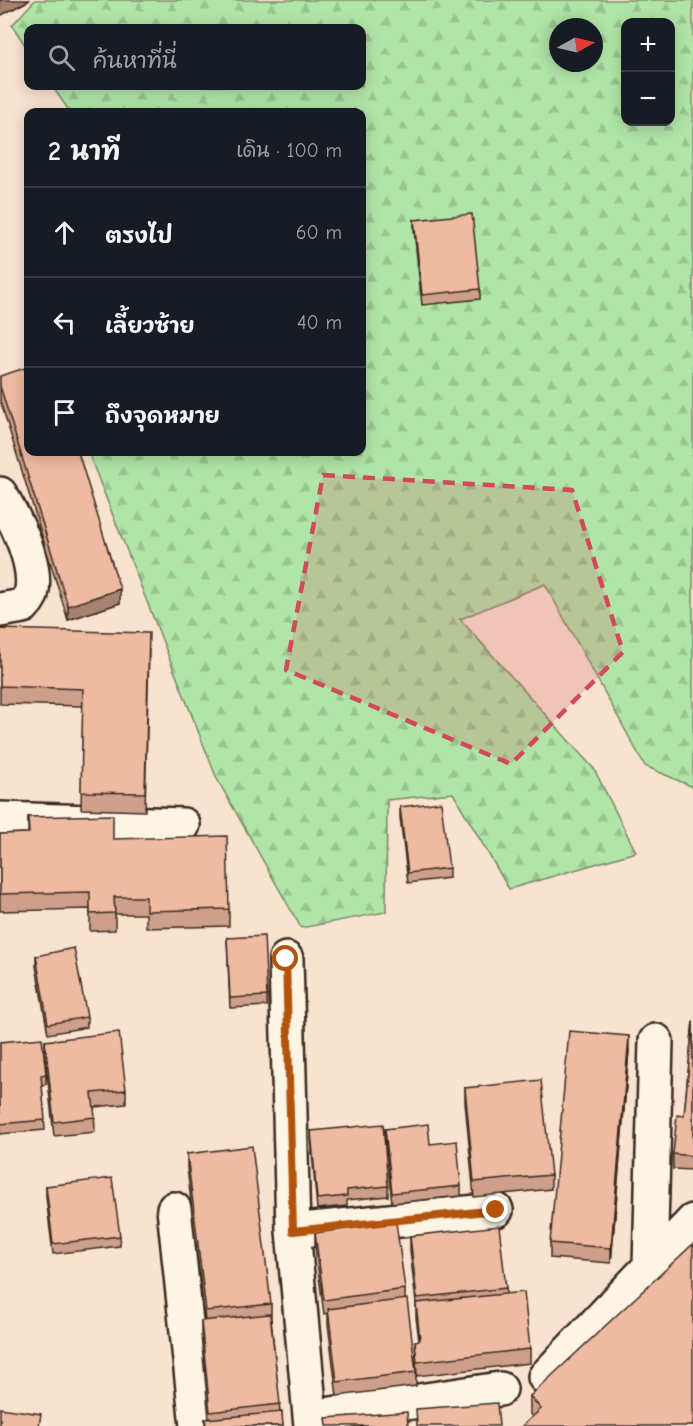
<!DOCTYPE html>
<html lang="th">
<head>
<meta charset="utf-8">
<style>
	body { margin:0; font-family:"Comic Neue","Playpen Sans Thai",sans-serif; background:#20242c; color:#f1f3f6 }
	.controls { position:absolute; right:18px; top:18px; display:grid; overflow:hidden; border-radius:12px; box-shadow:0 3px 15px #0003 }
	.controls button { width:54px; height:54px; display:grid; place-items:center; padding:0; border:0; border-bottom:2px solid #363941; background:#171b24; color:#f1f3f6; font:30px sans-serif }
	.compass { position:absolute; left:549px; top:18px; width:54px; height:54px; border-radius:50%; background:#171b24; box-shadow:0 3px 15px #0003; rotate:82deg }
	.stop { position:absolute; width:18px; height:18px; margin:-14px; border:4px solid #b45309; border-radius:50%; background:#fff }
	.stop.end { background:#b45309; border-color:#fff; box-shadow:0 2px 6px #0008 }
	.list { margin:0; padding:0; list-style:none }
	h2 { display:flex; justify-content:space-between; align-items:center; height:78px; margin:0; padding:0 24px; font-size:26px }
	h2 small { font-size:20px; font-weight:400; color:#9ea1a6 }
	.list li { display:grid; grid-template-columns:39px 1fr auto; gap:18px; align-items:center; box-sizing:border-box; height:90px; padding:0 24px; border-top:2px solid #363941 }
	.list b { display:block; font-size:22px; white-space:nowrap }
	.list em { font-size:20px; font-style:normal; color:#9ea1a6 }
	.icon { flex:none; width:33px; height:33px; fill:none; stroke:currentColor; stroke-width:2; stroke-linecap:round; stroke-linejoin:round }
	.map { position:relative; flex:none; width:693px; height:1426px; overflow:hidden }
	.search { position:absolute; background:#171b24; box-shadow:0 3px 15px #0003; left:24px; top:24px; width:342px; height:66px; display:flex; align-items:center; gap:15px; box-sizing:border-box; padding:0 21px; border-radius:12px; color:#9ea1a6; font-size:22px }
	.panel { position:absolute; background:#171b24; box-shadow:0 3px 15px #0003; left:24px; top:108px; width:342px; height:348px; border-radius:12px }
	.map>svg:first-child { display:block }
</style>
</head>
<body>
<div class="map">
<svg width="693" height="1426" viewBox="0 0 693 1426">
	<defs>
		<pattern id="forest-firs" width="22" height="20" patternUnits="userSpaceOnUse" patternTransform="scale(1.5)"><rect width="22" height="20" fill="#b0e5a7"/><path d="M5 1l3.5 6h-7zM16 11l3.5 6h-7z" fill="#98c58f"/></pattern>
	</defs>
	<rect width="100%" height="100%" fill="#f8e3d1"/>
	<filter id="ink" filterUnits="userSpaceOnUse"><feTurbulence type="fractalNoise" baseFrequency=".0167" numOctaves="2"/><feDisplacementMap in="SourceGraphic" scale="12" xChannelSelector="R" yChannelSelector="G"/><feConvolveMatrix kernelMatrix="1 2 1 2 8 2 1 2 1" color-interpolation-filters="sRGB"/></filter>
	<g filter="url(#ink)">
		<path fill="url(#forest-firs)" stroke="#768862" stroke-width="1.5" fill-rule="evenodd" d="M 35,0 L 693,0 L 693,787 L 645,766 L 545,584 L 460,619 L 594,769 L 636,852 L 509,889 L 453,793 L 387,800 L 386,912 L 301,928 L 217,779 L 88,452 L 362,452 L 362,112 L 70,112 L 52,86 L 362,86 L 362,28 L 28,28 L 28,50 L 12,25 ZM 626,22 L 670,22 L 670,122 L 626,122 ZM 558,27 L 594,27 L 594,63 L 558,63 Z"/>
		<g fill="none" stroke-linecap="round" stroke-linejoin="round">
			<g stroke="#3b2a1e" stroke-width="38">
				<path id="minor" d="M 0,494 C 15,519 39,565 31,595 C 29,599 26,603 23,606 L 0,610
					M 0,819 L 183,825
					M 286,959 L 293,1231 L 311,1426
					M 174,1209 L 197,1426
					M 293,1231 L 496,1210
					M 650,1266 L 656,1041
					M 545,1377 L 693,1221
					M 311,1417 L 500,1389"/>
			</g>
			<use href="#minor" stroke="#fcf5e5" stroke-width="33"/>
		</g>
		<path fill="#cea08b" stroke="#3b2a1e" stroke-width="1.5" d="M 414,220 L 480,289 L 480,299 L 422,305 L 414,230 Z
			M 0,376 L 120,603 L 68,620 L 0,400 Z
			M 0,629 L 149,650 L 145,811 L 81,809 L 83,706 L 0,704 Z
			M 400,807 L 449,868 L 449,878 L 408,883 L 400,817 Z
			M 28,817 L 113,839 L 229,909 L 229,926 L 146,928 L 146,914 L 115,914 L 115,930 L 90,931 L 90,909 L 0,911 L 0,834 L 28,833 Z
			M 227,938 L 267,996 L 267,1006 L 230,1008 Z
			M 36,956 L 87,1017 L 87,1027 L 48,1034 L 36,966 Z
			M 693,1021 L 693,1170 L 673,1169 L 673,1154 L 684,1116 Z
			M 45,1041 L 126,1090 L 126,1104 L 94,1107 L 95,1132 L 54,1136 L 45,1055 Z
			M 0,1042 L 46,1074 L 46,1084 L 42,1085 L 45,1130 L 0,1134 Z
			M 629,1050 L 611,1263 L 550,1258 L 550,1243 Z
			M 465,1088 L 551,1175 L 551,1189 L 474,1197 L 465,1102 Z
			M 385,1129 L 430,1144 L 461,1186 L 461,1196 L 392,1203 L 385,1139 Z
			M 311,1131 L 388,1186 L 388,1196 L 347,1200 L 347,1206 L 317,1209 L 311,1141 Z
			M 187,1154 L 271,1304 L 271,1318 L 280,1412 L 283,1426 L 205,1426 L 205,1419 L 209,1419 L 201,1335 L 201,1321 L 205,1321 L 187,1168 Z
			M 46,1186 L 120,1236 L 120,1246 L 53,1254 L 46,1197 Z
			M 315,1233 L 405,1289 L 405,1300 L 416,1372 L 416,1386 L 337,1396 L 328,1324 L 328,1313 L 324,1314 L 315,1247 Z
			M 410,1236 L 506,1288 L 506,1294 L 530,1349 L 530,1363 L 417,1376 L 415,1341 L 419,1341 L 416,1317 L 416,1303 L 410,1250 Z
			M 530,1396 L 693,1426 L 532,1417 L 530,1414 Z"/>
		<path fill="#a78271" stroke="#3b2a1e" stroke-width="1.5" d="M 0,0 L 30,0 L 0,16 Z
			M 120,589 L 120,603 L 68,620 L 68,606 Z
			M 629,1036 L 629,1050 L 611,1263 L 611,1248 Z"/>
		<path fill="#efbaa2" stroke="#3b2a1e" stroke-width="1.5" d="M 472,214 L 480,289 L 422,295 L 414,220 Z
			M 28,367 L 28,452 L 78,452 L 120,589 L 68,606 L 0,386 L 0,376 Z
			M 0,629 L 149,633 L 145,793 L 81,792 L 83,689 L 0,686 Z
			M 441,802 L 449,868 L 408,873 L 400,807 Z
			M 113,815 L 113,839 L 227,836 L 229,909 L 146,911 L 146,897 L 114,897 L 115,913 L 90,914 L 90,892 L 0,894 L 0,834 L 29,833 L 28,817 Z
			M 264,936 L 267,996 L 230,998 L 227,938 Z
			M 74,948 L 87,1017 L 48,1024 L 36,956 Z
			M 693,1021 L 693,1156 L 673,1154 L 677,1115 L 684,1116 Z
			M 569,1031 L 629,1036 L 611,1248 L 550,1243 Z
			M 119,1032 L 126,1090 L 92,1093 L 95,1117 L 54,1122 L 45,1041 Z
			M 42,1038 L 46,1074 L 41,1075 L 45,1120 L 0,1124 L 0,1042 Z
			M 541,1080 L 551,1175 L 474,1182 L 465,1088 Z
			M 383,1124 L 388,1186 L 347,1190 L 347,1196 L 317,1199 L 311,1131 Z
			M 428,1124 L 430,1144 L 457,1141 L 461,1186 L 392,1193 L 385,1129 Z
			M 252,1146 L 271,1304 L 206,1311 L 187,1154 Z
			M 112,1178 L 120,1236 L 53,1244 L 46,1186 Z
			M 396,1222 L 405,1289 L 324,1300 L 315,1233 Z
			M 499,1226 L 506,1288 L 417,1298 L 410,1236 Z
			M 693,1244 L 693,1425 L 692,1426 L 522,1426 L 541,1409 L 530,1396 Z
			M 524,1292 L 530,1349 L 417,1362 L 415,1341 L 420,1340 L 416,1303 Z
			M 407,1299 L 416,1372 L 337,1382 L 328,1309 Z
			M 270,1314 L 280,1404 L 210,1412 L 201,1321 Z
			M 497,1403 L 499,1426 L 417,1426 L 416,1409 Z
			M 0,1408 L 41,1414 L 39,1426 L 0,1426 Z
			M 282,1412 L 283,1426 L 206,1426 L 205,1419 Z
			M 407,1412 L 408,1426 L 327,1426 L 326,1418 Z"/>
	</g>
	<g fill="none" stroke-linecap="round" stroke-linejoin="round" filter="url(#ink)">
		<path stroke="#b45309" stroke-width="8" d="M 286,959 L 293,1231 L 496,1210"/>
	</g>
	<path fill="#d1495b" fill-opacity="0.2" stroke="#d1495b" stroke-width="4.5" stroke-dasharray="12 8" stroke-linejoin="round" d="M 323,475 L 572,490 L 623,652 L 511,764 L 286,670 Z"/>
</svg>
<div class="controls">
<button>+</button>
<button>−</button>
</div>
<svg class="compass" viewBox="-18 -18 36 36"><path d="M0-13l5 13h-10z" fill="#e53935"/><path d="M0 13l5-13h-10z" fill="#9ea1a6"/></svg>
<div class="stop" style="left:286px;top:959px"></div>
<div class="stop end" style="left:496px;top:1210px"></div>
<div class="search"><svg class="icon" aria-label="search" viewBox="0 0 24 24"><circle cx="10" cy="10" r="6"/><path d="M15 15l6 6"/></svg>ค้นหาที่นี่</div>
<section class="panel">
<h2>2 นาที<small>เดิน · 100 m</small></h2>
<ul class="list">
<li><svg class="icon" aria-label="ahead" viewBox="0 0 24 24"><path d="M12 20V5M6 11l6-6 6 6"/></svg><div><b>ตรงไป</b></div><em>60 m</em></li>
<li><svg class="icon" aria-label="left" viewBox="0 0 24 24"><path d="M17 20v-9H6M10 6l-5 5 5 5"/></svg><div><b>เลี้ยวซ้าย</b></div><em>40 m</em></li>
<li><svg class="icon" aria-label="arrive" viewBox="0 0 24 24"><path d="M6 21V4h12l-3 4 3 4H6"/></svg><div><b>ถึงจุดหมาย</b></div></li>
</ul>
</section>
</div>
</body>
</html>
